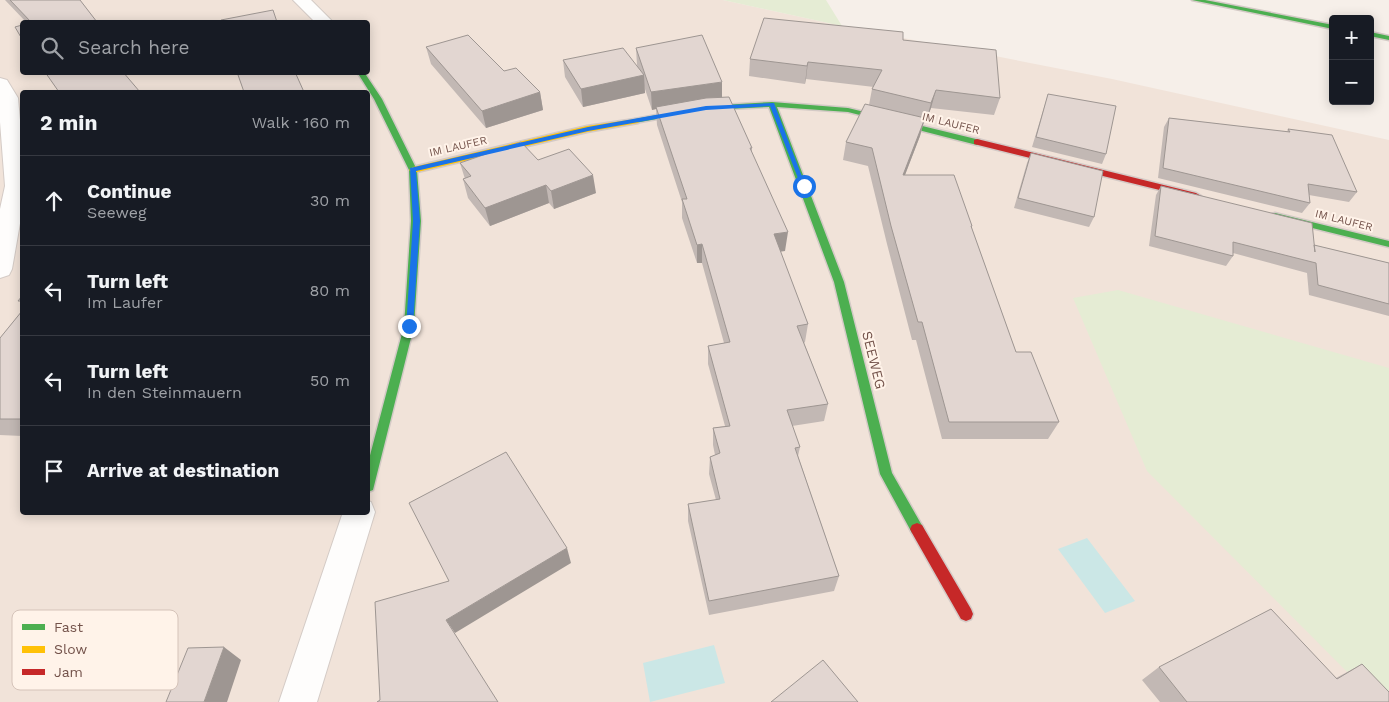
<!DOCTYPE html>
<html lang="en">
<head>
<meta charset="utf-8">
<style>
	body { margin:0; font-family:"Work Sans",sans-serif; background:#20242c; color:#f1f3f6 }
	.controls { position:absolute; right:15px; top:15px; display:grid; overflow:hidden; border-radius:5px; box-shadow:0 2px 12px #0003 }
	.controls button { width:45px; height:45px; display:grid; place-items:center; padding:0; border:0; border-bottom:1px solid #363941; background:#171b24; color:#f1f3f6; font:25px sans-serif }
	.stop { position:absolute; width:15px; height:15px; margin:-11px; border:4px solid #1a73e8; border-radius:50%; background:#fff }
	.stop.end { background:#1a73e8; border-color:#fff; box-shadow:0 1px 5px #0008 }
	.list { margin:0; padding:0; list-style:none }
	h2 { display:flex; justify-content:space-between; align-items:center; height:65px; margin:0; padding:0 20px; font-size:21px }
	h2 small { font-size:16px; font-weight:400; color:#9ea1a6 }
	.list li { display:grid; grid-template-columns:32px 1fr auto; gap:15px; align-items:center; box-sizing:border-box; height:90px; padding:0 20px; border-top:1px solid #363941 }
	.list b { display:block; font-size:19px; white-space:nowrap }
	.list p { margin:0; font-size:16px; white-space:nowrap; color:#9ea1a6 }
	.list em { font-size:16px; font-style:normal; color:#9ea1a6 }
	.icon { flex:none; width:28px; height:28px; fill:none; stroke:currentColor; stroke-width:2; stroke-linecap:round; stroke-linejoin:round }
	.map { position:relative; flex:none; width:1389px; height:702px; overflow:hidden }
	.search { position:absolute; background:#171b24; box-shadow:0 2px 12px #0003; left:20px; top:20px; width:350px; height:55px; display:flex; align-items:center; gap:12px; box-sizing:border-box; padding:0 18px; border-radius:5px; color:#9ea1a6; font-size:19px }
	.panel { position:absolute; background:#171b24; box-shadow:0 2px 12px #0003; left:20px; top:90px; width:350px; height:425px; border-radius:5px }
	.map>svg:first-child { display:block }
</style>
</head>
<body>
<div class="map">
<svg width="1389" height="702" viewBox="0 0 1389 702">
	<rect width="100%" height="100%" fill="#f6efe9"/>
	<path fill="#f1e3d9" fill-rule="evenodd" d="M 0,0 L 723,0 L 842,26 L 1112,79 L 1389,140 L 1389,702 L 0,702 ZM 22,22 L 368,22 L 368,72 L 22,72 ZM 22,92 L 368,92 L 368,512 L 22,512 Z"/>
	<path fill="#e5ecd4" d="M 723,0 L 826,0 L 842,26 Z
		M 1118,290 L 1389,368 L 1389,694 L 1377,702 L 1147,471 L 1073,298 Z"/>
	<path fill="#cbe7e6" d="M 1087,538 L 1135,601 L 1105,613 L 1058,549 Z
		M 714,645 L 725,683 L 650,702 L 643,663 Z"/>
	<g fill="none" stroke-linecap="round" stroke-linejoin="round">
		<g stroke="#d4cbc6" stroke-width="2">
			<path id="street" d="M 293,0 L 311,0 L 333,22 L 315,22 Z
				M 0,78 L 7,80 L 18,98 L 22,142 L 22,212 L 12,269 L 9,275 L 0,278 L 0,209 L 5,186 L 0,122 Z
				M 368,501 L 371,502 L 375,512 L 317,702 L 279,702 L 343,512 L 368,512 Z"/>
		</g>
		<g stroke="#d4cac6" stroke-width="3">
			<path id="fast" d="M 1192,0 L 1205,0 L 1333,25 L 1333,29 Z
				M 1370,32 L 1389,36 L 1389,40 L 1370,36 Z
				M 357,72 L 364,72 L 382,99 L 417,170 L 421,221 L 414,326 L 373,490 L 368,492 L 368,463 L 404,326 L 411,221 L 409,170 L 374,99 Z
				M 772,102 L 848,108 L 980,140 L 981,142 L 977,145 L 848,112 L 777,107 L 844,282 L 892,473 L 924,529 L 922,533 L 917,535 L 912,533 L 880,474 L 834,282 L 769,107 L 706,110 L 635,123 L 631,121 L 635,119 L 706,106 Z
				M 1275,213 L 1389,241 L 1389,247 L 1272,218 L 1272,214 Z"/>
		</g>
		<g stroke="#d4cac6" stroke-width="3">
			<path id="slow" d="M 635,119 L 639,121 L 638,123 L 587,132 L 413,173 L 409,170 L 413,167 L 587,126 Z"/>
		</g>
		<g stroke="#d4cac6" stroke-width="3">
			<path id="jam" d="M 977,139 L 1196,193 L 1201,196 L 1196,199 L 974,144 L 974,140 Z
				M 917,523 L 922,525 L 971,609 L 973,614 L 971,619 L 966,621 L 961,619 L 912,533 L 910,529 L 912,525 Z"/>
		</g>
		<use href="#street" fill="#fefdfc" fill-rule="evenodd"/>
		<use href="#fast" fill="#4caf50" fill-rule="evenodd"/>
		<use href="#slow" fill="#ffc107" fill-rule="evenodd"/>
		<use href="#jam" fill="#c62828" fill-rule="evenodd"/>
	</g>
	<path fill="#c2b8b4" d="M 5,0 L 80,0 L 97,22 L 26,22 Z
		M 903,40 L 1000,98 L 994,115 L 931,108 L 926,121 L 924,121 L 920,136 L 905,175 L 972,226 L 972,229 L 1016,352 L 1059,422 L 1048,439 L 942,439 L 916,340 L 912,340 L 887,244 L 868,166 L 843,160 L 846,142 L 869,105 L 872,89 L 874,87 L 806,79 L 805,84 L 749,76 L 750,59 Z
		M 426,47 L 504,71 L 540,92 L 543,110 L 486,128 L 431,64 Z
		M 636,48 L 722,97 L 752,148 L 752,153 L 785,251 L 780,251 L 808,324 L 805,342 L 804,343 L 828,404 L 824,421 L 792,426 L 800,447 L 798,456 L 839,576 L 834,591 L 709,615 L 688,521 L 688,504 L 716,500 L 709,474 L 710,457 L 715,455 L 713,445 L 713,428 L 725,426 L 708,364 L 708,346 L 724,343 L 702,263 L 697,263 L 682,218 L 682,202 L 657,125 L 656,109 L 652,110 L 644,86 L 645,93 L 583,107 L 565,77 L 563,60 L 638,68 L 637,65 Z
		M 1048,94 L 1106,154 L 1102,164 L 1032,147 L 1045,104 Z
		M 1169,118 L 1287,132 L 1288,129 L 1357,192 L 1349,202 L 1309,195 L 1310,203 L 1302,213 L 1158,178 L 1164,127 Z
		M 1031,153 L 1094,217 L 1089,227 L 1014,208 L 1027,163 Z
		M 538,160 L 596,193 L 554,209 L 549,203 L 490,226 L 468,198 L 463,179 L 465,179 L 460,163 Z
		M 1161,186 L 1314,245 L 1389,263 L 1389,316 L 1309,295 L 1307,273 L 1233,253 L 1233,256 L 1226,266 L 1149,246 L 1156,195 Z
		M 22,311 L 22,436 L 0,435 L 0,338 Z
		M 1362,664 L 1389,702 L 1160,702 L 1142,680 L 1159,667 L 1336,678 Z"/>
	<path fill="#9e9692" d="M 808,62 L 806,79 L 805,84 L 807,66 Z
		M 644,75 L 645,93 L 583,107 L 581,89 Z
		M 722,82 L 722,99 L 656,107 L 656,109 L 652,110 L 651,92 Z
		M 936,90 L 931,108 L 926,121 L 931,103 Z
		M 540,92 L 543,110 L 486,128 L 482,111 Z
		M 925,118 L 920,136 L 898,193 L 903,175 Z
		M 593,175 L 596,193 L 554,209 L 551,191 Z
		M 546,185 L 549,203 L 490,226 L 485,208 Z
		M 788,232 L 785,251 L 772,253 L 774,234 Z
		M 702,244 L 702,263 L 697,263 L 697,245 Z
		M 567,548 L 571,563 L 455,633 L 446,620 Z
		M 224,647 L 241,660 L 227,702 L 204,702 Z"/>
	<path fill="#e2d6d1" stroke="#9e9692" d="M 10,0 L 80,0 L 97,22 L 31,22 Z
		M 273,10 L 277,22 L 221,22 L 221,20 Z
		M 764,18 L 903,32 L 903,40 L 996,50 L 1000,98 L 936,90 L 931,103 L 872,89 L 882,70 L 808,62 L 807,66 L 750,59 Z
		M 22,25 L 22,39 L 15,27 Z
		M 468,35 L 504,71 L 516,68 L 540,92 L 482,111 L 426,47 Z
		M 702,35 L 722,82 L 651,92 L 636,48 Z
		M 623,48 L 644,75 L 581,89 L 563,60 Z
		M 45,72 L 123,72 L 140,92 L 59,92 Z
		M 237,72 L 295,72 L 304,92 L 244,92 Z
		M 1048,94 L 1116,106 L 1106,154 L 1036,137 Z
		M 729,97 L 752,148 L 750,148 L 788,232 L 774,234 L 808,324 L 797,326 L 828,404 L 787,410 L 800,447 L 795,448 L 839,576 L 709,601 L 688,504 L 720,499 L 710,457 L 720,453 L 713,428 L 730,426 L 708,346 L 730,342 L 702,244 L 697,245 L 682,199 L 687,199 L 656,107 L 706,98 Z
		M 865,104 L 925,118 L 903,175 L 954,175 L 972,226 L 971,226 L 1016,352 L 1031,352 L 1059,422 L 949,422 L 922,322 L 918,322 L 891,226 L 872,148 L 846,142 Z
		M 1169,118 L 1290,132 L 1288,129 L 1332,135 L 1357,192 L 1308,184 L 1310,203 L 1163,168 Z
		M 521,142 L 538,160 L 569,149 L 593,175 L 551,191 L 546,185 L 485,208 L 463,179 L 471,176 L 460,163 Z
		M 1031,153 L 1103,171 L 1094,217 L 1018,198 Z
		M 1161,186 L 1312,223 L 1315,252 L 1314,245 L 1389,263 L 1389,304 L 1318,285 L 1316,263 L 1233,242 L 1233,256 L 1155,236 Z
		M 22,296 L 22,301 L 18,301 Z
		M 22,311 L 22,419 L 0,419 L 0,338 Z
		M 506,452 L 567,548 L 446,620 L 498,702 L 377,702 L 380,700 L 375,602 L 449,581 L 409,503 Z
		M 1271,609 L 1337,679 L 1362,664 L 1389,692 L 1389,702 L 1187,702 L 1159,667 Z
		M 224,647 L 204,702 L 166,702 L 188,648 Z
		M 823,660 L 858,702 L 771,702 Z"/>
	<path fill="#1a73e8" d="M 774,103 L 806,187 L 801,186 L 770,106 L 706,110 L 588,131 L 416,171 L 420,221 L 413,326 L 409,329 L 406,328 L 413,221 L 410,168 L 588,127 L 706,106 Z"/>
	<g text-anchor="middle" stroke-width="4" stroke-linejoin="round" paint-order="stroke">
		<g font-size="11" fill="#73524a" stroke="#fff3e9">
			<text transform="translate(951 123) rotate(14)" y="4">IM LAUFER</text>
			<text transform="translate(458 146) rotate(-13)" y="4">IM LAUFER</text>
			<text transform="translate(1344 220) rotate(14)" y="4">IM LAUFER</text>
		</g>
		<g font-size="14" fill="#73524a" stroke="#fff3e9">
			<text transform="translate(874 360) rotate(76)" y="5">SEEWEG</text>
		</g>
	</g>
	<rect x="12" y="610" width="166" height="80" rx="8" fill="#fff3e9" stroke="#d5c3b9" stroke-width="1"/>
	<rect x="22" y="624" width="23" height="6" fill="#4caf50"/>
	<rect x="22" y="646" width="23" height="7" fill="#ffc107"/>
	<rect x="22" y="669" width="23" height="6" fill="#c62828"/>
	<g font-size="14" fill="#73524a">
		<text x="54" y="632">Fast</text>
		<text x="54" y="654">Slow</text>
		<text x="54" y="677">Jam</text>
	</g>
</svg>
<div class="controls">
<button>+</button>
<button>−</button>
</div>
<div class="stop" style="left:804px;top:186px"></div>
<div class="stop end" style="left:409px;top:326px"></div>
<div class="search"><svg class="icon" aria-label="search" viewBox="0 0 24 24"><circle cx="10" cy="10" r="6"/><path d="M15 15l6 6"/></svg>Search here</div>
<section class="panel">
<h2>2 min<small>Walk · 160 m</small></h2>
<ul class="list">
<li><svg class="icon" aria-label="ahead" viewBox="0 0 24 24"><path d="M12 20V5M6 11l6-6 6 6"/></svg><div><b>Continue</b><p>Seeweg</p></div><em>30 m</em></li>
<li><svg class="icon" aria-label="left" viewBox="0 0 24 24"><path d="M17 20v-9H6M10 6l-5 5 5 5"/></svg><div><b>Turn left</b><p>Im Laufer</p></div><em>80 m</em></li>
<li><svg class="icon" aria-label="left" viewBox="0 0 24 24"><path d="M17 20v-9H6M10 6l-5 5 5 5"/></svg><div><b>Turn left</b><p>In den Steinmauern</p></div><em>50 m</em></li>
<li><svg class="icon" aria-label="arrive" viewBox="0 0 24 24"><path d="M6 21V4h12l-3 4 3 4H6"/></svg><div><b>Arrive at destination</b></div></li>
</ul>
</section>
</div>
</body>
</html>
